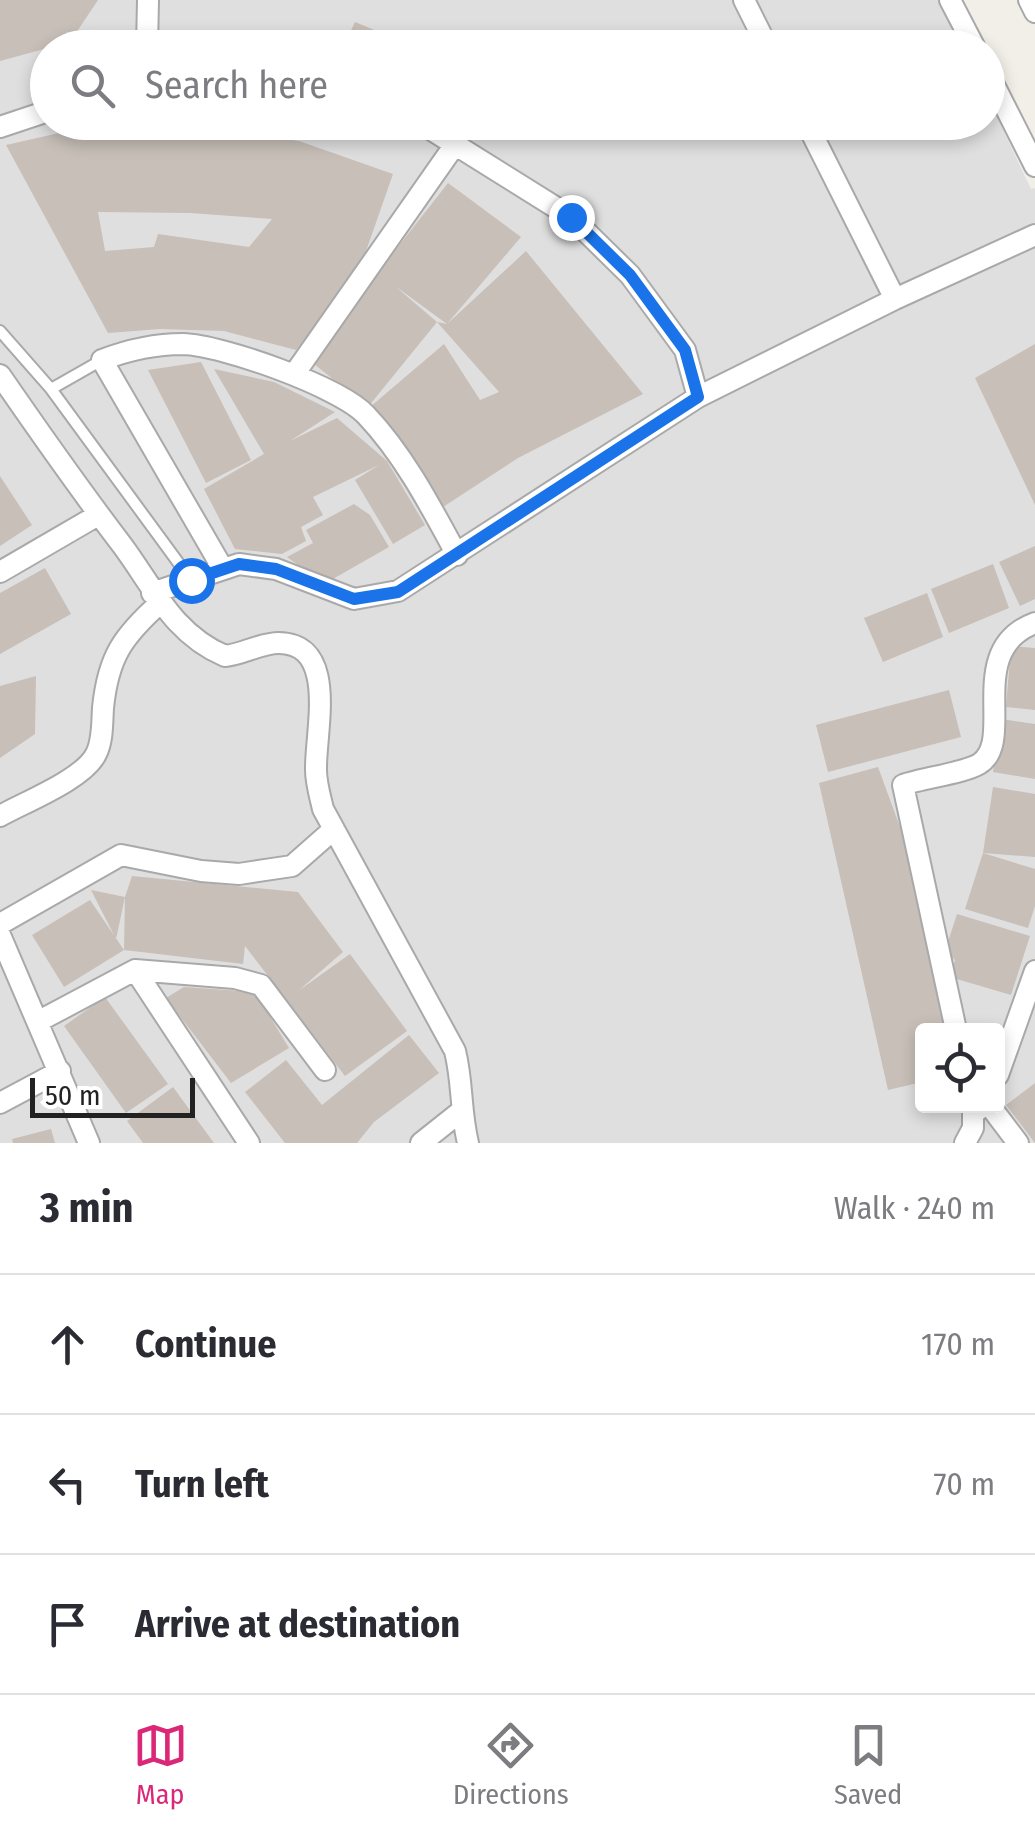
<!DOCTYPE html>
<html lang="en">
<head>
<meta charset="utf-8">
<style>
	body { margin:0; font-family:"Fira Sans Condensed",sans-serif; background:#f2f2f3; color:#2b2b33 }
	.controls { position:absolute; right:30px; bottom:30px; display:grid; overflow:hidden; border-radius:10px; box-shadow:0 5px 15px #0003 }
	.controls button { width:90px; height:90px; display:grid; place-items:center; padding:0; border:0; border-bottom:2px solid #e1e1e2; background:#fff; color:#2b2b33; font:50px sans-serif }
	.scale { position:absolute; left:30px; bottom:25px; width:165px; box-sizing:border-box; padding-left:10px; border:5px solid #222; border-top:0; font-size:28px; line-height:35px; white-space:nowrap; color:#222; -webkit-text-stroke:8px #fff; paint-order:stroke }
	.stop { position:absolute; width:30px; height:30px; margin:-22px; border:8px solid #1a73e8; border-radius:50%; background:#fff }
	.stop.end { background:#1a73e8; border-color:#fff; box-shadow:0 2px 10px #0008 }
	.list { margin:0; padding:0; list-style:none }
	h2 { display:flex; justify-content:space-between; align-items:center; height:130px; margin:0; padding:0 40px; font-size:42px }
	h2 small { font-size:32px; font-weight:400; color:#7c7c81 }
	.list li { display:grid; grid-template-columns:65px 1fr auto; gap:30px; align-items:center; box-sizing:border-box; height:140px; padding:0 40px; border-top:2px solid #e1e1e2 }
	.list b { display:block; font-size:38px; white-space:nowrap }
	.list em { font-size:32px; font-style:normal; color:#7c7c81 }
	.icon { flex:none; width:55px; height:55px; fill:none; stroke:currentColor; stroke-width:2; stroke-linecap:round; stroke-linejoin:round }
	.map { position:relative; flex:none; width:1035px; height:1143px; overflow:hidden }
	.search { position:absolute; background:#fff; box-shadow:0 5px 15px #0003; left:30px; right:30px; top:30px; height:110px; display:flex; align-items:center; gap:25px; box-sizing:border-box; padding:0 35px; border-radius:55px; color:#7c7c81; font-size:38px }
	.sheet { height:550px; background:#fff }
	nav { display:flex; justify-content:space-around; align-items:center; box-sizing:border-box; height:140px; border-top:2px solid #e1e1e2; background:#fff; font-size:28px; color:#7c7c81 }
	nav a { display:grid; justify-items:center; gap:5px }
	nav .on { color:#db2777 }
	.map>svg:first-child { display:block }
</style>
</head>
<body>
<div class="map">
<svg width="1035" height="1143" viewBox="0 0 1035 1143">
	<rect width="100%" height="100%" fill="#f2efe9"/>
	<path fill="#e0dfdf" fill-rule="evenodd" d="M 0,0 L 941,0 L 964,47 L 48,48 L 48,122 L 988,122 L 988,98 L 1031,189 L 1035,188 L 1035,1143 L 0,1143 ZM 922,1030 L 998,1030 L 998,1106 L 922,1106 Z"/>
	<path fill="#c7bfb8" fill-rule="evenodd" d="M 0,0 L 98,0 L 70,42 L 0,61 Z
		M 355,22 L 384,34 L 378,48 L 361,48 L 346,41 Z
		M 99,124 L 191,125 L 299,141 L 393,174 L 357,277 L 296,350 L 224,331 L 160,329 L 108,333 L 6,145 ZM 98,212 L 190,213 L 272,219 L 249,247 L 158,234 L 154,247 L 105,251 Z
		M 448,183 L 521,237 L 447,324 L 526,251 L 643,394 L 518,458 L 440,509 L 370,407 L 444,344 L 480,400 L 499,392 L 437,322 L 447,324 L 395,286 L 437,322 L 368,407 L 309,360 Z
		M 1035,344 L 1035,505 L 975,378 Z
		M 201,362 L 251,460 L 206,483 L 148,370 Z
		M 214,369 L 274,382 L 335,412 L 290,441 L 337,418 L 387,461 L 425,525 L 393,544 L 355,480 L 379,465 L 313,497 L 323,515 L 301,527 L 306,541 L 282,554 L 235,549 L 204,489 L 264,454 Z
		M 0,476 L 32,525 L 0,546 Z
		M 354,504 L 370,515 L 389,547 L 324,584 L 287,557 L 313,543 L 306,530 Z
		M 1035,546 L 1035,599 L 1020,606 L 999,562 Z
		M 993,564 L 1009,608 L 949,633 L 931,589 Z
		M 45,568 L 71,614 L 0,654 L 0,593 Z
		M 927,593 L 943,637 L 883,662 L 864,618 Z
		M 1011,646 L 1035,648 L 1035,710 L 1006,707 Z
		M 36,676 L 35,734 L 0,758 L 0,686 Z
		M 949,690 L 961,737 L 828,772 L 816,725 Z
		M 1001,719 L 1035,724 L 1035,779 L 993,772 Z
		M 878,767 L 900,827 L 947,1030 L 922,1030 L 922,1082 L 888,1090 L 819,783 Z
		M 993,787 L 1035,794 L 1035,857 L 983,853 Z
		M 983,853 L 1035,869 L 1035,906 L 1028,928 L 965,909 Z
		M 132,876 L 298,892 L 343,952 L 298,991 L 350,954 L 407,1031 L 345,1076 L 245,946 L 243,964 L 124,950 L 64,987 L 32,935 L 90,900 L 124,950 L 125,897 Z
		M 91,890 L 125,897 L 116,939 Z
		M 957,914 L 1030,936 L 1011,995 L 950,977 L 955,960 L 945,951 Z
		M 184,987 L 255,992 L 289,1048 L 231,1083 L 166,998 Z
		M 105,997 L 168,1084 L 126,1113 L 64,1026 Z
		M 409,1035 L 439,1073 L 374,1122 L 357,1143 L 285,1143 L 245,1092 L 286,1060 L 322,1105 Z
		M 1035,1083 L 1035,1143 L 1006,1105 Z
		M 173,1087 L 214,1143 L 143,1143 L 127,1121 Z
		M 51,1129 L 55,1143 L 13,1143 L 12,1139 Z"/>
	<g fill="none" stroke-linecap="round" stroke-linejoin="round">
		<g stroke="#a9a9a9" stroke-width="14">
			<path id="lane" d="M 0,331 L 51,389 L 191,580
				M 51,389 L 102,360"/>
		</g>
		<g stroke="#a9a9a9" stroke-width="24">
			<path id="street" d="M 744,0 L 768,48
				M 950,0 L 975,48
				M 1029,0 L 1035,12
				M 147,48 L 148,0
				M 988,73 L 1035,166
				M 419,122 L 571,217 L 630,275 L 685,350 L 698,397
				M 806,122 L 895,299
				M 0,127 L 48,111
				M 295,373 L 454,146
				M 0,375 C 40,433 80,490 122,545 C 154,588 173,634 225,656 C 244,654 260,643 279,643 C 339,644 315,732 316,770 C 316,783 320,796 323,809 L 455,1051 C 463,1083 460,1110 468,1143
				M 223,569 L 102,360 C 128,350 155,344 183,344 C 222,345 340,387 366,415 C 404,455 431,507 457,555
				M 0,572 L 98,515
				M 152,593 L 239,564 L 276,569 L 354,599 L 398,591 L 698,397 L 895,299 L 1035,235
				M 0,816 C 25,802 84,779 96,754 C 103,741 102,722 103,708 C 108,657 123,636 160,603
				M 0,924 L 121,855 L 201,871 L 239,874 L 292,866 L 334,829
				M 0,935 L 89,1143
				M 135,970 L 249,1143
				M 39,1021 L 135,970 L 235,978 L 261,985 L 325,1070
				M 956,1030 L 903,785 C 923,778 964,773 979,764 C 1017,741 963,650 1035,623
				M 998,1075 L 1035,971
				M 0,1103 L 60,1071
				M 990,1106 L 1018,1143
				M 421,1143 L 460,1112
				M 965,1143 L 973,1128 L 973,1114 L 983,1106"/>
		</g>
		<use href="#lane" stroke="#fff" stroke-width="10"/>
		<use href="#street" stroke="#fff" stroke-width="20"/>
	</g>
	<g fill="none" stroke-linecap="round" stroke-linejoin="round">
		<path stroke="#1a73e8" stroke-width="12" d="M 191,580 L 239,564 L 276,569 L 354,599 L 398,592 L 698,397 L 685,350 L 630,275 L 571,217"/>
	</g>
</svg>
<div class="controls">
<button><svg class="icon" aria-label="locate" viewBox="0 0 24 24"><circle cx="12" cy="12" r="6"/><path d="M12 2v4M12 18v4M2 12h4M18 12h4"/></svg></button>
</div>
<div class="scale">50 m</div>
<div class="stop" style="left:191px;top:580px"></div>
<div class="stop end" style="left:571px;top:217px"></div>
<div class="search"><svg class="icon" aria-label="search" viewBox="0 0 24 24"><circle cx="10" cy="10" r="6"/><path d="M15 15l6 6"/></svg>Search here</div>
</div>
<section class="sheet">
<h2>3 min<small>Walk · 240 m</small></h2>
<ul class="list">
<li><svg class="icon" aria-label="ahead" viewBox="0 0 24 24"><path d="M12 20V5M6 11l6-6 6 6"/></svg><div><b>Continue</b></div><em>170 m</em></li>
<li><svg class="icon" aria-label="left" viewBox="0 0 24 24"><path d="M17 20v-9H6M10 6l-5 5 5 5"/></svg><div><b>Turn left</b></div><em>70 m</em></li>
<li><svg class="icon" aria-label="arrive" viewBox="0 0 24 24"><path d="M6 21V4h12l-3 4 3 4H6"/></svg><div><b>Arrive at destination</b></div></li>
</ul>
</section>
<nav>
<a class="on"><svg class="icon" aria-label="map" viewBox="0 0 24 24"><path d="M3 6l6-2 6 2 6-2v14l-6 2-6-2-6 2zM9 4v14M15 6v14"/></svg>Map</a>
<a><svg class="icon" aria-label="directions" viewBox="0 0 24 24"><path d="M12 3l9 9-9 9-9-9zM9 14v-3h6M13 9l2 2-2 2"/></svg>Directions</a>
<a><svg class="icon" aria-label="saved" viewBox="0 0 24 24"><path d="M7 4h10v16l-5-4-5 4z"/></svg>Saved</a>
</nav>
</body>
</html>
